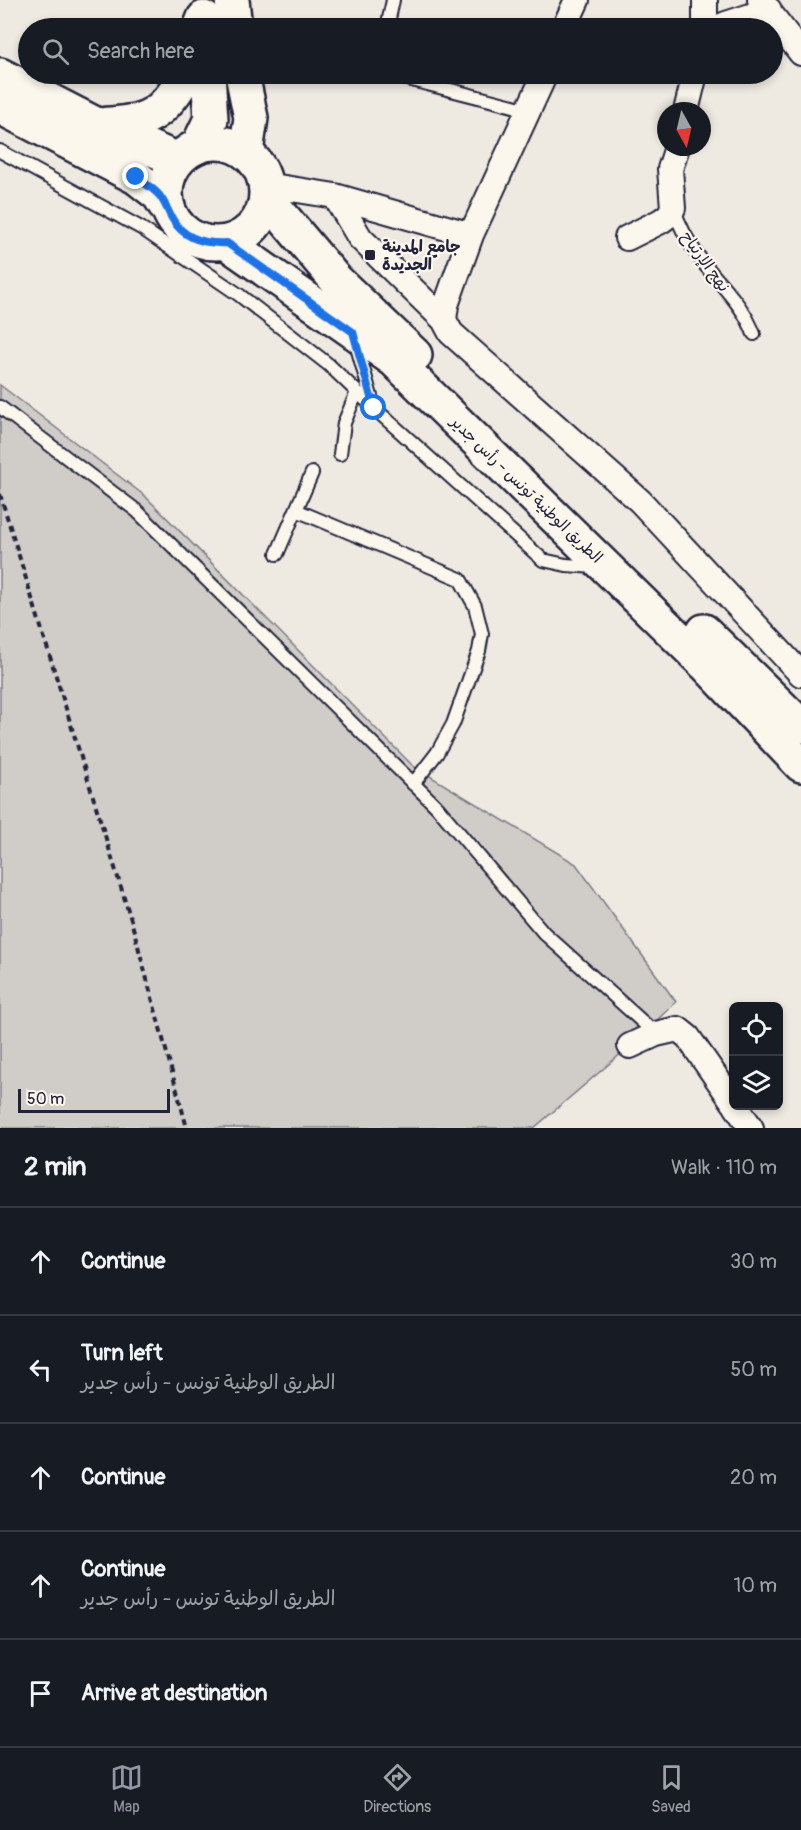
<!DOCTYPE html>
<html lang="en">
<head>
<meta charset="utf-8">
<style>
	body { margin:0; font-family:Pangolin,"Playpen Sans Arabic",sans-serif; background:#20242c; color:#f1f3f6 }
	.controls { position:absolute; right:18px; bottom:18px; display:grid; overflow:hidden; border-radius:9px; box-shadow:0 3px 9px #0003 }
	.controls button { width:54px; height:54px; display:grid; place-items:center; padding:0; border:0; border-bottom:2px solid #363941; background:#171b24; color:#f1f3f6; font:30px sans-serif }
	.compass { position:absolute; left:657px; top:102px; width:54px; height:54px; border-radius:50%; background:#171b24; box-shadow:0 3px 9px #0003; rotate:172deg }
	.scale { position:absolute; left:18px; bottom:15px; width:152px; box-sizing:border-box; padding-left:6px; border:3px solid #22223b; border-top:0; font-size:16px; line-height:21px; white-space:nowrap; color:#22223b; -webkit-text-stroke:4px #fbf7ec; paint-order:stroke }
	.stop { position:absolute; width:18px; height:18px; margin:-14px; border:4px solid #1a73e8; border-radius:50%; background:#fff }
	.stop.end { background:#1a73e8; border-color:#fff; box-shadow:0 2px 6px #0008 }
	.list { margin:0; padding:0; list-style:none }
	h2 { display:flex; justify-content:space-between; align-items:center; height:78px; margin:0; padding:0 24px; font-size:26px }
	h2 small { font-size:20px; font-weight:400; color:#9ea1a6 }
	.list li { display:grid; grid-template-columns:39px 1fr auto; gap:18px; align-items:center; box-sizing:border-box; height:108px; padding:0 24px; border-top:2px solid #363941 }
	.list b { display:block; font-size:22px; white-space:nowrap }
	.list p { margin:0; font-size:20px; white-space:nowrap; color:#9ea1a6 }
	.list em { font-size:20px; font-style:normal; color:#9ea1a6 }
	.icon { flex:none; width:33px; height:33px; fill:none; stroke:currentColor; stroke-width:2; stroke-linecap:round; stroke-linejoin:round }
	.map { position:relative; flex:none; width:801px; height:1128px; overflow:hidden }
	.search { position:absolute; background:#171b24; box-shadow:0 3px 9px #0003; left:18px; right:18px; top:18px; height:66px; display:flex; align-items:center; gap:15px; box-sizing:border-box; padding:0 21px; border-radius:33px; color:#9ea1a6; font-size:22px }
	.sheet { height:618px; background:#171b24 }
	nav { display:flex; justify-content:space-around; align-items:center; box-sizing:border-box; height:84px; border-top:2px solid #363941; background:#171b24; font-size:16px; color:#9ea1a6 }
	nav a { display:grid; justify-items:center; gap:3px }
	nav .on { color:#9495a2 }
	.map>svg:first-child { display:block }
</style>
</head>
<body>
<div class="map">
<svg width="801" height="1128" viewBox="0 0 801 1128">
	<rect width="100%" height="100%" fill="#eeeae2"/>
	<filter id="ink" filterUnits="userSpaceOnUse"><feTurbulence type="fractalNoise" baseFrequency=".0167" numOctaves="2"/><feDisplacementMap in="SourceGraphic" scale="12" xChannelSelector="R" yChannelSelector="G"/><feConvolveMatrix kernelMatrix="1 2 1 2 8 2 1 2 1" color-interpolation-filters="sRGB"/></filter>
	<g filter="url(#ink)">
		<path fill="#d0cdc9" stroke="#797882" stroke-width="1.5" d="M 0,385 L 145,496 L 413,766 L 576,864 L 676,1002 L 630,1046 L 534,1128 L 0,1128 Z"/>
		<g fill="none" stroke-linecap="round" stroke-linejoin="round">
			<g stroke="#22223b" stroke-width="16">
				<path id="service" d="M 387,28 L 393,0
					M 393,74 L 400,77 L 529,110
					M 0,151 L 141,228 L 238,294 L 329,365 L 374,408 L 543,560 L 566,565 L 595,567
					M 673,208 C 679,223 685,237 694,250 C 713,279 742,301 754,334
					M 355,340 L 374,407
					M 0,407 L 137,511 L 437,807 L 544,933 L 656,1034
					M 340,454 L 344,423 L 357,392
					M 296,510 L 460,579 L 475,606 L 482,634 L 479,651 L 453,724 L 437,753 L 413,784
					M 277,554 L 312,473"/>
			</g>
			<g stroke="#22223b" stroke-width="28">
				<path id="minor" d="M 705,0 L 705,28
					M 760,0 L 801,53
					M 564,28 L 577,0
					M 717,28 L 726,24 L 769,10
					M 545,74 L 471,235 L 446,305 L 444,320 L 451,333 L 640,501 L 801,674
					M 686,111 L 695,74
					M 266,185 L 335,196 L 471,235
					M 335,196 L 360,238 L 444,320
					M 627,238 L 661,221 L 669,215 L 673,208 L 670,169 L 677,147
					M 630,1046 L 656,1034 L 678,1029 L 688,1037 L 734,1103
					M 736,1106 L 751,1128"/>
			</g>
			<g stroke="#22223b" stroke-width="38">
				<path id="secondary" d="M 232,0 L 235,28
					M 242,74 L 251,118 L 246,152
					M 198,146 L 211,119 L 208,74"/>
			</g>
			<g stroke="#22223b" stroke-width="38">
				<path id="primary" d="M 200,28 L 204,18
					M 0,75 L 97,125 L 178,160
					M 0,107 L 136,177 L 159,195 L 167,208
					M 98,125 C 114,123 134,124 149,116 C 164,109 179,89 185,74
					M166 193a50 50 0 1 1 100 0a50 50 0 1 1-100 0Z
					M 267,198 L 336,280 L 415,355
					M 227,243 L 394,360 L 707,666 L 801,765
					M 704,631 L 801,726"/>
			</g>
			<path stroke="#22223b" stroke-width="4" stroke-dasharray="6 4.5" stroke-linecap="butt" d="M 0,494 L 131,920 L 187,1128"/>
			<use href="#service" stroke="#fbf7ec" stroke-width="12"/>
			<use href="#minor" stroke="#fbf7ec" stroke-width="24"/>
			<use href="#secondary" stroke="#fbf7ec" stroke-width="33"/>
			<use href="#primary" stroke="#fbf7ec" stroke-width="33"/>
		</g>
	</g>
	<g fill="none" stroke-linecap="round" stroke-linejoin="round" filter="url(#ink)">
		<path stroke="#1a73e8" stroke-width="8" d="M 136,177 C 144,183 153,188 159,195 C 165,202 168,212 173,220 C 185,240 206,244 227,243 L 353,332 L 374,408"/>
	</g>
	<rect fill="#22223b" stroke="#fbf7ec" stroke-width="2" x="364" y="249" width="12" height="12" rx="3"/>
	<g text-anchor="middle" stroke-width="4.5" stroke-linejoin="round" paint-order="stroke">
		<g font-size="16" font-weight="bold" fill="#22223b" stroke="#fbf7ec" text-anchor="start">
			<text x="382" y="252">جامع المدينة<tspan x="382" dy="18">الجديدة</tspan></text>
		</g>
		<g font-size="16" fill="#22223b" stroke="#fbf7ec">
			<text transform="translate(706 261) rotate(54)" y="6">نهج الإرتياح</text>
			<text transform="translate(527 489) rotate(44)" y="6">الطريق الوطنية تونس - رأس جدير</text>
		</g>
	</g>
</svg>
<div class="controls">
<button><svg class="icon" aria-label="locate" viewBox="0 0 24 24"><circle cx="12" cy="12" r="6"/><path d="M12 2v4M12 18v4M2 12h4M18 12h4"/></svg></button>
<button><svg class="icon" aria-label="layers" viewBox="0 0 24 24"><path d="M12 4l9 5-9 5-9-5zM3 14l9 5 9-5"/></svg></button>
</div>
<svg class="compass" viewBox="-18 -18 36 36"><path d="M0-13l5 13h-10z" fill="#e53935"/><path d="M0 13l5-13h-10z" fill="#9ea1a6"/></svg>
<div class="scale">50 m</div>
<div class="stop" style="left:374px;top:408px"></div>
<div class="stop end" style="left:136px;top:177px"></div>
<div class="search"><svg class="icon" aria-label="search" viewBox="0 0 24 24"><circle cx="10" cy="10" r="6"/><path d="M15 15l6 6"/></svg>Search here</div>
</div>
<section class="sheet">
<h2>2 min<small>Walk · 110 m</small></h2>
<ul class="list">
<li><svg class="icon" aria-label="ahead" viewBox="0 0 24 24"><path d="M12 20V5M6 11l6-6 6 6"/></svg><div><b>Continue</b></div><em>30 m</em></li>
<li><svg class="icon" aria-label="left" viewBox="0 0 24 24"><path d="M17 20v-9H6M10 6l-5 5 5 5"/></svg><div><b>Turn left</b><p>الطريق الوطنية تونس - رأس جدير</p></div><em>50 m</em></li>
<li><svg class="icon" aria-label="ahead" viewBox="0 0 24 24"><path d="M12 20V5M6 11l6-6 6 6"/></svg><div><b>Continue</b></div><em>20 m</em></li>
<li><svg class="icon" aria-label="ahead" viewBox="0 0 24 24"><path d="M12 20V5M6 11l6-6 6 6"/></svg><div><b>Continue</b><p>الطريق الوطنية تونس - رأس جدير</p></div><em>10 m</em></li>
<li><svg class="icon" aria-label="arrive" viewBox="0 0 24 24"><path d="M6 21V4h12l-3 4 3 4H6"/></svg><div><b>Arrive at destination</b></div></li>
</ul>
</section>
<nav>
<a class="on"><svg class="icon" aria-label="map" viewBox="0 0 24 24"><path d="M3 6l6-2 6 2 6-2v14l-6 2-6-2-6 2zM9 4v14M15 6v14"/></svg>Map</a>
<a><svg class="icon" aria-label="directions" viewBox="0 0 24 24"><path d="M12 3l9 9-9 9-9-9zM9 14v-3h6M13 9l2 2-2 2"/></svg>Directions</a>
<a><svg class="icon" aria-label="saved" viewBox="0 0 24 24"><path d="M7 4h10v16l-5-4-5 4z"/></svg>Saved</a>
</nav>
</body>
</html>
